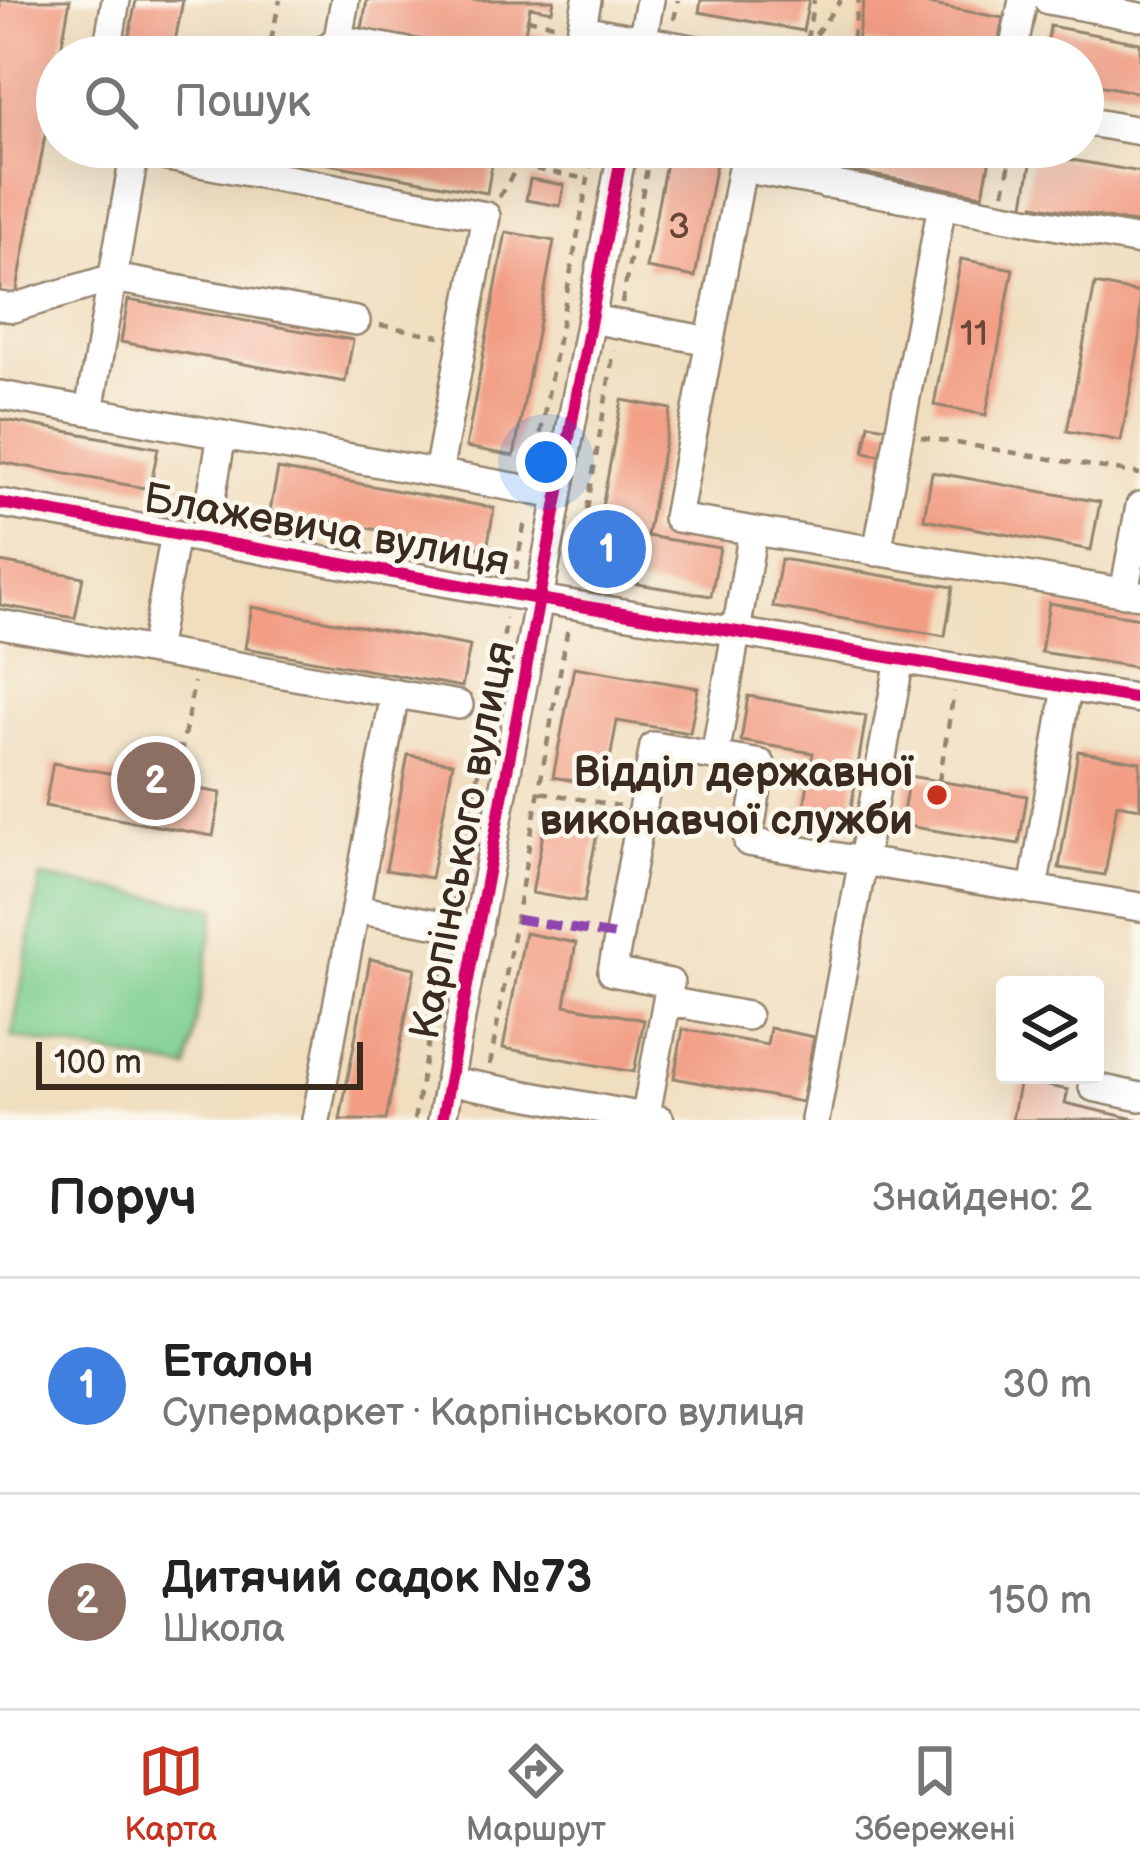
<!DOCTYPE html>
<html lang="uk">
<head>
<meta charset="utf-8">
<style>
	body { margin:0; font-family:"Balsamiq Sans",sans-serif; background:#f6f6f6; color:#222 }
	.controls { position:absolute; right:36px; bottom:36px; display:grid; overflow:hidden; border-radius:12px; box-shadow:0 12px 48px #0002 }
	.controls button { width:108px; height:108px; display:grid; place-items:center; padding:0; border:0; border-bottom:3px solid #e0e0e0; background:#fff; color:#222; font:60px sans-serif }
	.scale { position:absolute; left:36px; bottom:30px; width:327px; box-sizing:border-box; padding-left:12px; border:6px solid #3b2a1e; border-top:0; font-size:33px; line-height:42px; white-space:nowrap; color:#3b2a1e; -webkit-text-stroke:9px #fbf7ec; paint-order:stroke }
	.you { position:absolute; left:546px; top:462px; width:42px; height:42px; margin:-30px; border:9px solid #fff; border-radius:50%; background:#1a73e8; box-shadow:0 0 0 18px #1a73e833 }
	.badge { display:grid; place-items:center; width:78px; height:78px; border-radius:50%; background:#c8321e; color:#fff; font-size:39px; font-weight:700 }
	.pin { position:absolute; translate:-50% -50%; border:6px solid #fff; box-shadow:0 3px 12px #0006 }
	.list { margin:0; padding:0; list-style:none }
	h2 { display:flex; justify-content:space-between; align-items:center; height:156px; margin:0; padding:0 48px; font-size:51px }
	h2 small { font-size:39px; font-weight:400; color:#767676 }
	.list li { display:grid; grid-template-columns:78px 1fr auto; gap:36px; align-items:center; box-sizing:border-box; height:216px; padding:0 48px; border-top:3px solid #e0e0e0 }
	.list b { display:block; font-size:45px; white-space:nowrap }
	.list p { margin:0; font-size:39px; white-space:nowrap; color:#767676 }
	.list em { font-size:39px; font-style:normal; color:#767676 }
	.icon { flex:none; width:66px; height:66px; fill:none; stroke:currentColor; stroke-width:2; stroke-linecap:round; stroke-linejoin:round }
	.map { position:relative; flex:none; width:1140px; height:1120px; overflow:hidden }
	.search { position:absolute; background:#fff; box-shadow:0 12px 48px #0002; left:36px; right:36px; top:36px; height:132px; display:flex; align-items:center; gap:30px; box-sizing:border-box; padding:0 42px; border-radius:66px; color:#767676; font-size:45px }
	.sheet { height:588px; background:#fff }
	nav { display:flex; justify-content:space-around; align-items:center; box-sizing:border-box; height:168px; border-top:3px solid #e0e0e0; background:#fff; font-size:33px; color:#767676 }
	nav a { display:grid; justify-items:center; gap:6px }
	nav .on { color:#c8321e }
	.map>svg:first-child { display:block }
</style>
</head>
<body>
<div class="map">
<svg width="1140" height="1120" viewBox="0 0 1140 1120">
	<rect width="100%" height="100%" fill="#fbf7ec"/>
	<filter id="ink" filterUnits="userSpaceOnUse"><feTurbulence type="fractalNoise" baseFrequency=".00833" numOctaves="2"/><feDisplacementMap in="SourceGraphic" scale="24" xChannelSelector="R" yChannelSelector="G"/><feConvolveMatrix kernelMatrix="1 2 1 2 8 2 1 2 1" color-interpolation-filters="sRGB"/></filter>
	<filter id="wash" filterUnits="userSpaceOnUse"><feTurbulence type="fractalNoise" baseFrequency=".004" numOctaves="4" result="noise"/><feDisplacementMap in="SourceGraphic" scale="48" xChannelSelector="R" yChannelSelector="G"/><feGaussianBlur stdDeviation="2.7" result="paint"/><feColorMatrix in="noise" values="0 0 0 0 0 0 0 0 0 0 0 0 0 0 0 0 0 1.4 0 .05"/><feComposite in="paint" operator="in"/></filter>
	<g filter="url(#wash)">
		<rect width="100%" height="100%" fill="#f0debf"/>
		<path fill="#7dcf90" stroke="#5c7c57" stroke-width="3" d="M 41,877 L 216,908 L 188,1069 L 12,1037 Z"/>
		<g id="blocks">
			<path fill="#f29d84" d="M 0,0 L 70,0 L 16,295 L 0,292 Z
				M 136,0 L 183,0 L 172,57 L 125,57 Z
				M 367,0 L 554,0 L 552,11 L 530,7 L 525,32 L 547,36 L 543,57 L 513,57 L 362,29 Z
				M 701,0 L 809,0 L 803,31 L 699,12 Z
				M 864,0 L 906,0 L 1003,18 L 996,57 L 946,57 L 857,41 Z
				M 1050,26 L 1140,43 L 1140,93 L 1083,82 L 1083,57 L 1045,57 Z
				M 270,147 L 465,147 L 494,152 L 487,193 L 269,153 Z
				M 531,147 L 557,147 L 554,166 L 529,162 Z
				M 669,147 L 719,147 L 695,277 L 646,268 Z
				M 735,147 L 810,147 L 807,163 Z
				M 856,147 L 992,147 L 983,195 L 851,171 Z
				M 1033,153 L 1140,172 L 1140,224 L 1034,205 L 1032,216 L 1022,215 Z
				M 530,179 L 564,185 L 560,206 L 526,200 Z
				M 506,232 L 554,241 L 514,456 L 466,447 Z
				M 961,259 L 1013,269 L 986,415 L 934,405 Z
				M 1095,284 L 1140,293 L 1140,339 L 1121,441 L 1067,431 Z
				M 128,300 L 353,340 L 345,382 L 121,342 Z
				M 622,400 L 671,409 L 647,536 L 720,548 L 711,596 L 589,576 Z
				M 0,419 L 158,448 L 150,489 L 0,462 Z
				M 869,424 L 892,428 L 887,456 L 864,452 Z
				M 278,469 L 494,508 L 487,549 L 270,511 Z
				M 932,472 L 1100,502 L 1091,550 L 924,519 Z
				M 781,559 L 953,587 L 945,636 L 773,607 Z
				M 0,562 L 83,577 L 75,618 L 0,605 Z
				M 1049,603 L 1140,618 L 1140,668 L 1041,652 Z
				M 252,607 L 470,646 L 462,687 L 245,648 Z
				M 574,667 L 698,688 L 690,733 L 617,721 L 605,787 L 553,777 Z
				M 748,696 L 866,716 L 848,827 L 802,819 L 813,753 L 741,741 Z
				M 1078,751 L 1140,762 L 1140,808 L 1117,804 L 1105,875 L 1059,868 Z
				M 408,755 L 453,763 L 431,878 L 386,870 Z
				M 53,763 L 221,793 L 213,836 L 45,806 Z
				M 909,776 L 1027,796 L 1019,844 L 901,825 Z
				M 545,823 L 597,833 L 584,902 L 532,893 Z
				M 525,933 L 576,943 L 565,1005 L 644,1020 L 634,1072 L 503,1048 Z
				M 370,959 L 415,968 L 386,1120 L 340,1120 Z
				M 770,1028 L 814,1037 L 802,1102 L 674,1078 L 683,1029 L 767,1045 Z
				M 1020,1080 L 1068,1090 L 1065,1103 L 1139,1120 L 1012,1120 Z"/>
		</g>
	</g>
	<g filter="url(#ink)">
		<use href="#blocks" fill-opacity="0" stroke="#96846e" stroke-width="3"/>
		<g fill="none" stroke-linecap="round" stroke-linejoin="round">
			<g stroke="#96846e" stroke-width="32">
				<path id="minor" d="M 1048,0 L 1140,17
					M 582,29 L 735,57
					M 338,39 L 435,57
					M 106,57 L 116,0
					M 316,57 L 338,39 L 345,0
					M 576,57 L 587,0
					M 639,57 L 650,0
					M 1012,57 L 1023,0
					M 1083,121 L 1140,131
					M 114,147 L 486,216 L 438,473
					M 825,184 L 832,147
					M 1140,241 L 742,168 L 677,518 L 1140,595
					M 0,306 L 13,308 L 113,278 L 356,321
					M 591,319 L 710,341
					M 0,395 L 558,495
					M 89,411 L 135,151
					M 0,503 L 539,599 L 1140,699
					M 204,539 L 222,435
					M 877,552 L 942,205
					M 1124,593 L 1140,506
					M 0,624 L 459,705
					M 154,651 L 175,534
					M 715,757 L 753,531
					M 1033,890 L 1067,687
					M 355,909 L 478,931
					M 667,1001 L 747,1016
					M 450,1081 L 660,1120
					M 1093,1087 L 1140,1097
					M 316,1120 L 395,694
					M 442,1120 L 623,147
					M 645,1120 L 670,983 L 612,972 L 654,746 L 761,764 L 748,842 L 1140,907
					M 815,1120 L 900,659"/>
			</g>
			<path stroke="#96846e" stroke-width="4.5" stroke-dasharray="9 9" stroke-linecap="butt" d="M 527,19 L 558,25
				M 674,20 L 678,0
				M 750,39 L 844,57
				M 805,49 L 841,0
				M 267,57 L 280,0
				M 804,57 L 814,0
				M 849,57 L 859,0
				M 518,166 L 588,179
				M 1004,192 L 1013,147
				M 499,197 L 518,166 L 522,147
				M 622,303 L 651,147
				M 380,325 L 440,336
				M 921,437 L 1140,474
				M 534,469 L 594,147
				M 516,569 L 526,516
				M 575,581 L 614,350
				M 158,744 L 182,748 L 194,682
				M 939,781 L 954,692
				M 541,792 L 619,806
				M 454,902 L 507,618
				M 490,1065 L 568,627
				M 414,1120 L 446,949"/>
			<use href="#minor" stroke="#fff" stroke-width="27"/>
			<path stroke="#8e44ad" stroke-width="9" stroke-dasharray="18 9" stroke-linecap="butt" d="M 516,919 L 619,936"/>
			<g stroke="#fbf7ec" stroke-width="20">
				<path id="cycleway" d="M 0,503 L 539,599 L 1140,699
					M 442,1120 L 623,147"/>
			</g>
			<use href="#cycleway" stroke="#d6006c" stroke-width="12"/>
		</g>
	</g>
	<circle fill="#c8321e" stroke="#fbf7ec" stroke-width="4.5" cx="937" cy="795" r="12"/>
	<g text-anchor="middle" stroke-width="9" stroke-linejoin="round" paint-order="stroke">
		<g font-size="36" fill="#694738">
			<text x="679" y="238">3</text>
			<text x="974" y="345">11</text>
		</g>
		<g font-size="42" fill="#3b2a1e" stroke="#fbf7ec">
			<text transform="translate(327 528) rotate(10)" y="15">Блажевича вулиця</text>
			<text transform="translate(461 840) rotate(-79)" y="15">Карпінського вулиця</text>
		</g>
		<g font-size="42" font-weight="bold" fill="#3b2a1e" stroke="#fbf7ec" text-anchor="end">
			<text x="913" y="786">Відділ державної<tspan x="913" dy="48">виконавчої служби</tspan></text>
		</g>
	</g>
</svg>
<div class="controls">
<button><svg class="icon" aria-label="layers" viewBox="0 0 24 24"><path d="M12 4l9 5-9 5-9-5zM3 14l9 5 9-5"/></svg></button>
</div>
<div class="scale">100 m</div>
<div class="you"></div>
<div class="pin badge" style="left:607px;top:549px;background:#3f7fe0">1</div>
<div class="pin badge" style="left:156px;top:781px;background:#8d6e63">2</div>
<div class="search"><svg class="icon" aria-label="search" viewBox="0 0 24 24"><circle cx="10" cy="10" r="6"/><path d="M15 15l6 6"/></svg>Пошук</div>
</div>
<section class="sheet">
<h2>Поруч<small>Знайдено: 2</small></h2>
<ul class="list">
<li><span class="badge" style="background:#3f7fe0">1</span><div><b>Еталон</b><p>Супермаркет · Карпінського вулиця</p></div><em>30 m</em></li>
<li><span class="badge" style="background:#8d6e63">2</span><div><b>Дитячий садок №73</b><p>Школа</p></div><em>150 m</em></li>
</ul>
</section>
<nav>
<a class="on"><svg class="icon" aria-label="map" viewBox="0 0 24 24"><path d="M3 6l6-2 6 2 6-2v14l-6 2-6-2-6 2zM9 4v14M15 6v14"/></svg>Карта</a>
<a><svg class="icon" aria-label="directions" viewBox="0 0 24 24"><path d="M12 3l9 9-9 9-9-9zM9 14v-3h6M13 9l2 2-2 2"/></svg>Маршрут</a>
<a><svg class="icon" aria-label="saved" viewBox="0 0 24 24"><path d="M7 4h10v16l-5-4-5 4z"/></svg>Збережені</a>
</nav>
</body>
</html>
